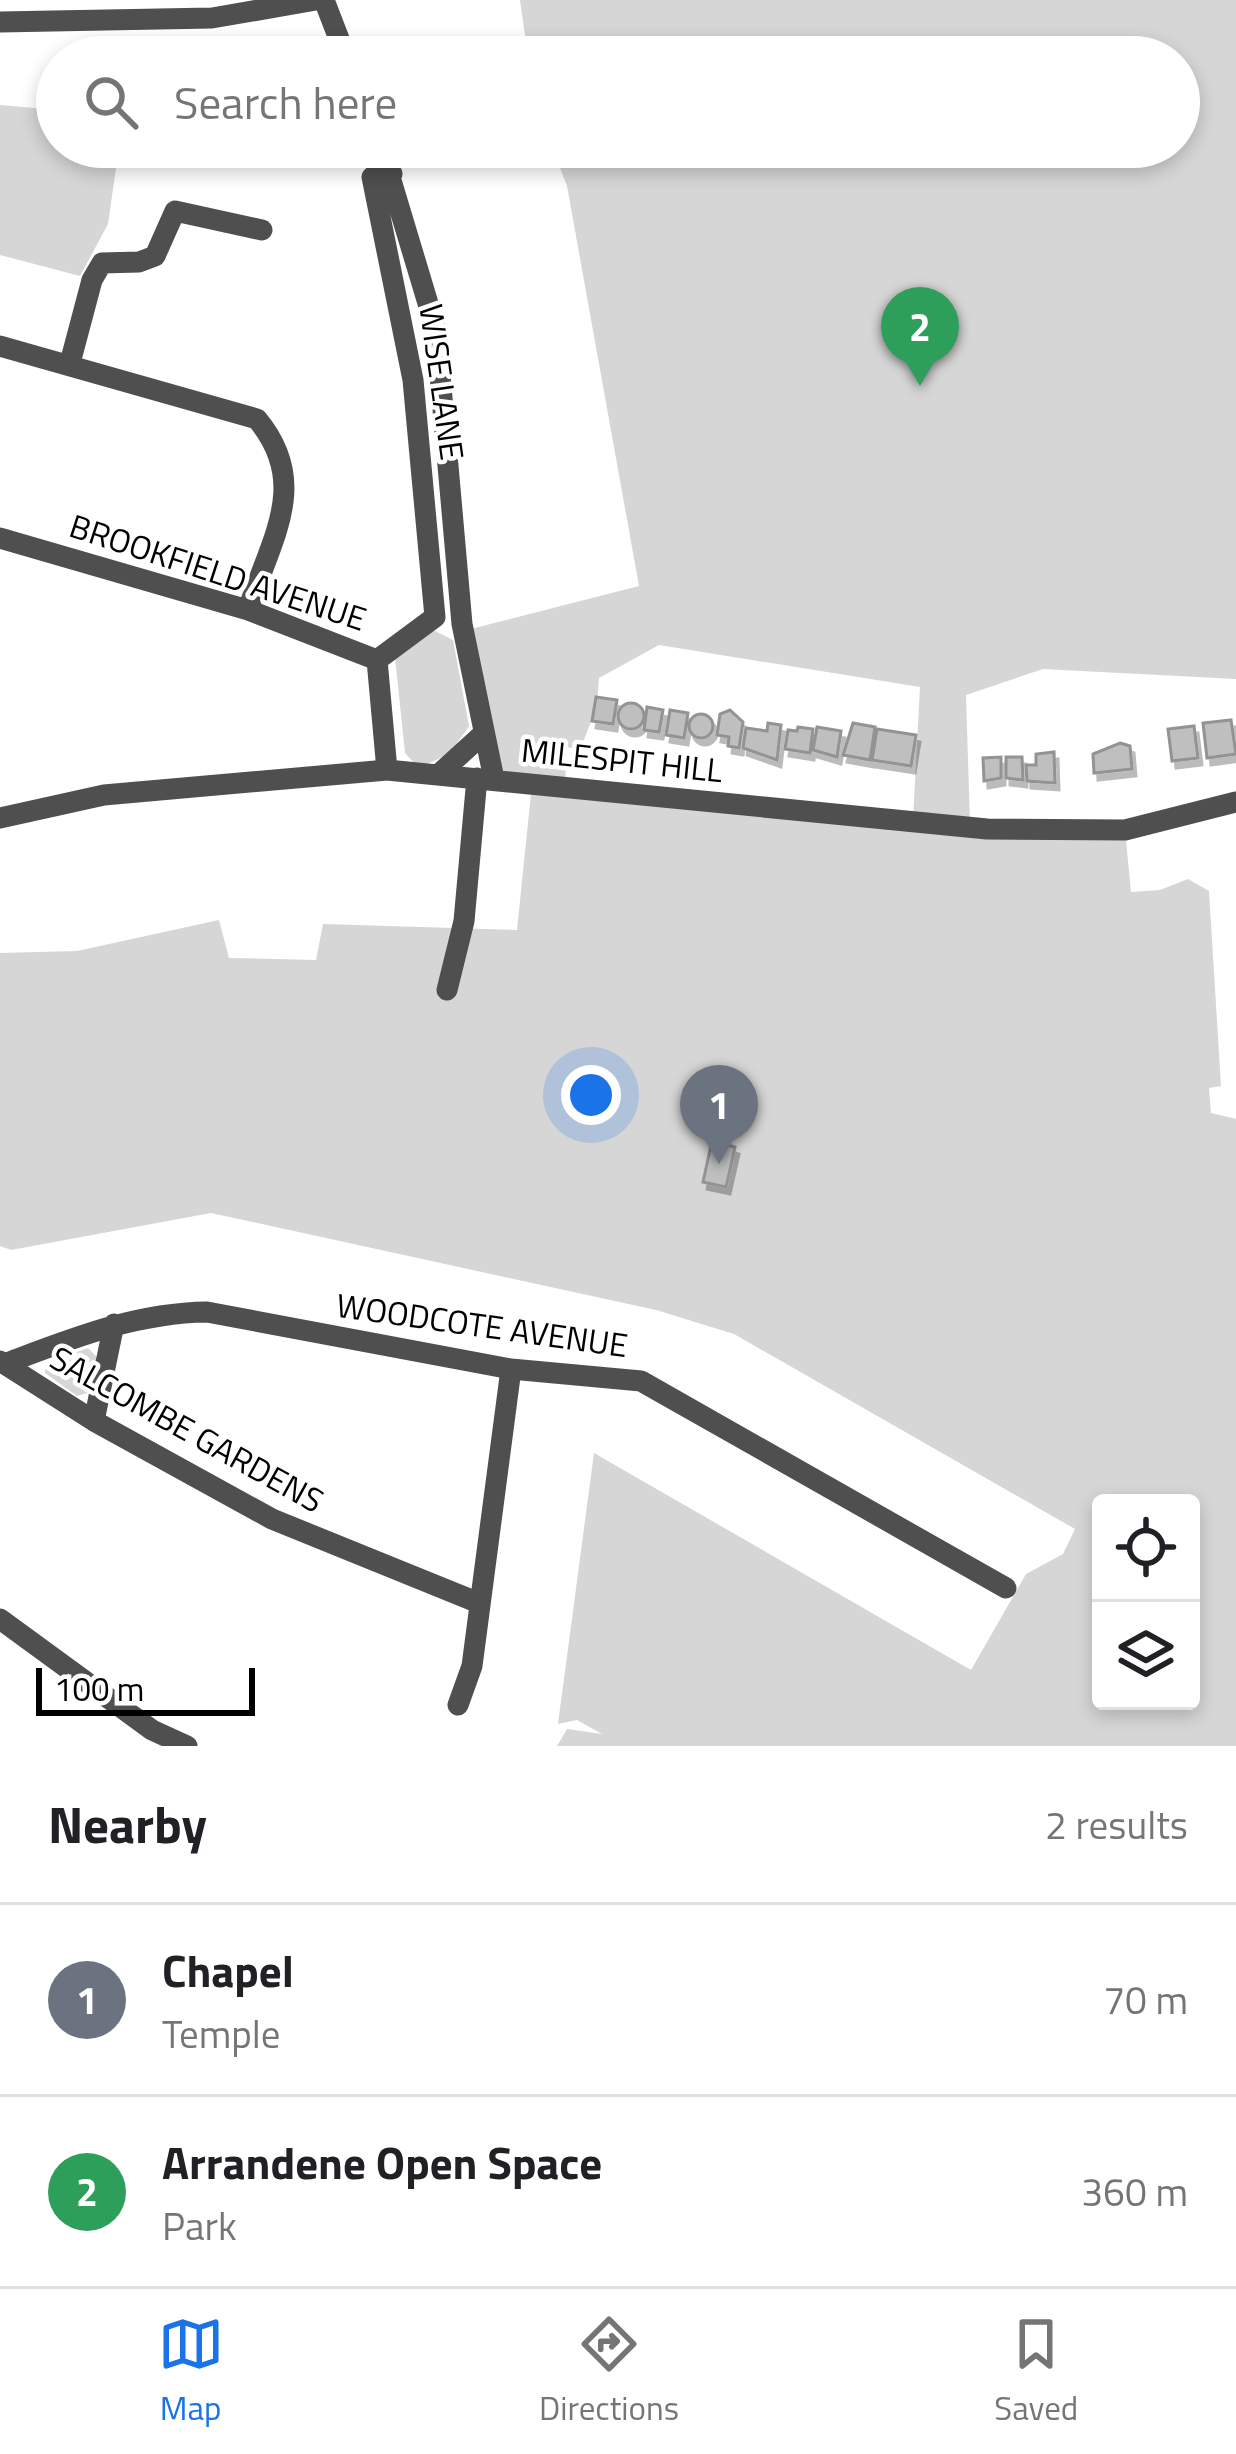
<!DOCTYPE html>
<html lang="en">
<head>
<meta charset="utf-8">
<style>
	body { margin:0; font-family:"Titillium Web",sans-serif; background:#f6f6f6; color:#202124 }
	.controls { position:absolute; right:36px; bottom:36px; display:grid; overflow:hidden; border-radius:12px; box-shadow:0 6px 18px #0003 }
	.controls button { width:108px; height:108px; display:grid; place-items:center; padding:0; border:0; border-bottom:3px solid #e0e0e0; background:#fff; color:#202124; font:60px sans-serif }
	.scale { position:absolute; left:36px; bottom:30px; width:219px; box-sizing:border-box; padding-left:12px; border:6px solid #000; border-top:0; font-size:33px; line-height:42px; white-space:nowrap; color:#000; -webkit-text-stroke:9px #fff; paint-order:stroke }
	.you { position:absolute; left:591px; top:1095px; width:42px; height:42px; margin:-30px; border:9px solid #fff; border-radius:50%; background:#1a73e8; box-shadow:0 0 0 18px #1a73e833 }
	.badge { display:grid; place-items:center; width:78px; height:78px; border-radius:50%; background:#1a73e8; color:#fff; font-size:39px; font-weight:700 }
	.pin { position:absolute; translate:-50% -99px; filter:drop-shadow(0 3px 6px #0008) }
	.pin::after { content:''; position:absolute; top:63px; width:42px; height:36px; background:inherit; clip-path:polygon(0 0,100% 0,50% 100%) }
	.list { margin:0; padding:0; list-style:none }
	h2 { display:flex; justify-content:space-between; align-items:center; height:156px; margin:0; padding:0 48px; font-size:51px }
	h2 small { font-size:39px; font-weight:400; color:#757577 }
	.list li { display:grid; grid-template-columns:78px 1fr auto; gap:36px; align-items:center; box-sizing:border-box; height:192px; padding:0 48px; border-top:3px solid #e0e0e0 }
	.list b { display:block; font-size:45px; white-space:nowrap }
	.list p { margin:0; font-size:39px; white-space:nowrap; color:#757577 }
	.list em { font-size:39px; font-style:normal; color:#757577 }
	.icon { flex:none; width:66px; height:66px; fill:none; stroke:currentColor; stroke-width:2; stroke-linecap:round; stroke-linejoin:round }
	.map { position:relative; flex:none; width:1236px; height:1746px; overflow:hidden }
	.search { position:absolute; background:#fff; box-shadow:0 6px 18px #0003; left:36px; right:36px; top:36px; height:132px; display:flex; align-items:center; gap:30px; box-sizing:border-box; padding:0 42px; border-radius:66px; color:#757577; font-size:45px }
	.sheet { height:540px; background:#fff }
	nav { display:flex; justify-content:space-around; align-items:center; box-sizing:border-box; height:168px; border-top:3px solid #e0e0e0; background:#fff; font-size:33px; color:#757577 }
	nav a { display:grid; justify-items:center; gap:6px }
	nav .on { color:#1a73e8 }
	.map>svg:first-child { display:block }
</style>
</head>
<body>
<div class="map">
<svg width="1236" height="1746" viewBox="0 0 1236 1746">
	<defs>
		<filter id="shadow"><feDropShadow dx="4" dy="7" stdDeviation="0" flood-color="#0004"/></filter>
	</defs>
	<rect width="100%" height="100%" fill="#fff"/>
	<path fill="#d6d6d6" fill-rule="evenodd" d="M 520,0 L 1236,0 L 1236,679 L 1043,669 L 966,695 L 970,824 L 913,820 L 920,687 L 659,645 L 599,678 L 597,706 L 580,750 L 567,747 L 565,786 L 912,823 L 1125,830 L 1131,892 L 1160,890 L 1188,879 L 1209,891 L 1221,1086 L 1209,1088 L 1211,1113 L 1236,1119 L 1236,1746 L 557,1746 L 567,1729 L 602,1734 L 577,1720 L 558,1724 L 594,1453 L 971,1670 L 1026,1574 L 1063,1554 L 1075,1529 L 734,1334 L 656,1310 L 211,1213 L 11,1250 L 0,1246 L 0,953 L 77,951 L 219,920 L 229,958 L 316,960 L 323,924 L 517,930 L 532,784 L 494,780 L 463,631 L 639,586 L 567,186 L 552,147 L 1179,147 L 1179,57 L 528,57 ZM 1101,1503 L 1191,1503 L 1191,1701 L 1101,1701 Z
		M 0,105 L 57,110 L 57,147 L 119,147 L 108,224 L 80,276 L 0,255 Z
		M 433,630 L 453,640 L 469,726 C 454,749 444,761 417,766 L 405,753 L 395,657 Z
		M 88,1348 L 98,1358 L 90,1392 L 77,1396 L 45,1373 L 46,1363 Z"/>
	<path fill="#bfbfbf" stroke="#939393" stroke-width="3" filter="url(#shadow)" d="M 596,697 L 617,700 L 613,724 L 592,721 Z
		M618 716a13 13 0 1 1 26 0a13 13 0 1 1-26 0Z
		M 647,707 L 663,710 L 659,732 L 644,730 Z
		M 670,710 L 688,713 L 684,738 L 666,735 Z
		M 730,710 L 743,722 L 739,748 L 728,746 L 729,737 L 717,735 L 720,714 Z
		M689 726a12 12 0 1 1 24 0a12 12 0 1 1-24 0Z
		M 1231,720 L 1236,754 L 1207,758 L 1203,723 Z
		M 768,723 L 781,725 L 777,760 L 743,748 L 746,728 L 767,731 Z
		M 853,723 L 875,727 L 870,760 L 843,755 Z
		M 1194,726 L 1198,758 L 1172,761 L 1168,729 Z
		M 798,727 L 813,729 L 810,753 L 785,749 L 788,730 L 797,731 Z
		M 817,727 L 841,731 L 837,757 L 813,750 Z
		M 877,729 L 916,735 L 911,766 L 872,760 Z
		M 1120,743 L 1130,746 L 1132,769 L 1094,773 L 1093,754 Z
		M 1054,752 L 1055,783 L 1027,781 L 1026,765 L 1036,765 L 1036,754 Z
		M 1001,757 L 1001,778 L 984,781 L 983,758 Z
		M 1006,757 L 1022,757 L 1023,780 L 1006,778 Z
		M 712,1141 L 735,1147 L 726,1187 L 703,1182 Z"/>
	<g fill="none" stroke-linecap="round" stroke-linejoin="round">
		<path stroke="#4f4f4f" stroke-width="21" d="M 324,0 L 346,57
			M 0,22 L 212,18 L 316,0
			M 381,147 L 436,330 L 462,624 L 494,779
			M 0,346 L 257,419 C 311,484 271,538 248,610
			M 70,363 L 92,280 L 102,263 L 139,262 L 155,256 L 175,211 L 262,230
			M 0,538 L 248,610 L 377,660 L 387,770
			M 377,660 L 435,617 L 413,380 L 372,177 L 392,174
			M 438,775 L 483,734
			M 0,818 L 104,795 L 387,770 L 987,829 L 1125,830 L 1236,802
			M 447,990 L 464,921 L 477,778
			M 0,1361 L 94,1421 L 272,1519 L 479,1603
			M 4,1364 C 71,1339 134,1313 207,1312 L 511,1369 L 641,1381 L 1006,1588
			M 94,1421 L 114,1324
			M 0,1619 L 152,1730 L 187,1746
			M 458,1705 L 472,1666 L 511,1369"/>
	</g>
	<g text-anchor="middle" stroke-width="9" stroke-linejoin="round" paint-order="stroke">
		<g font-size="33" fill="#000" stroke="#fff">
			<text transform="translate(442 382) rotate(82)" y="12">WISE LANE</text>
			<text transform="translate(218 572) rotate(18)" y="12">BROOKFIELD AVENUE</text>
			<text transform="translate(622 760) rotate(6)" y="12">MILESPIT HILL</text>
			<text transform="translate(482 1325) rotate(8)" y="12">WOODCOTE AVENUE</text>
			<text transform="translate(187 1429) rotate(29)" y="12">SALCOMBE GARDENS</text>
		</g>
	</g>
</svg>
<div class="controls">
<button><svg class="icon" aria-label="locate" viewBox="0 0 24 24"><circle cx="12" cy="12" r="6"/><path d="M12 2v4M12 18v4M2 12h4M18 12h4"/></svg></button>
<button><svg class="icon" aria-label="layers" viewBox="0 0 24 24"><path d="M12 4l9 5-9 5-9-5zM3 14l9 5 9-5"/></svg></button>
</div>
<div class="scale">100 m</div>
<div class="you"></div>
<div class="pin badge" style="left:719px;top:1164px;background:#6b7280">1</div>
<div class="pin badge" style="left:920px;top:386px;background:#2e9e5b">2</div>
<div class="search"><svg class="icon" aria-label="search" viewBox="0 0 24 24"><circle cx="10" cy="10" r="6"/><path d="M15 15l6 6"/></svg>Search here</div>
</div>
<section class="sheet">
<h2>Nearby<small>2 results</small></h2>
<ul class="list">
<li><span class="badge" style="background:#6b7280">1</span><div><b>Chapel</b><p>Temple</p></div><em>70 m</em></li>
<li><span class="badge" style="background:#2e9e5b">2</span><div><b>Arrandene Open Space</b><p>Park</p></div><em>360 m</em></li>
</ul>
</section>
<nav>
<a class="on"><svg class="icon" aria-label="map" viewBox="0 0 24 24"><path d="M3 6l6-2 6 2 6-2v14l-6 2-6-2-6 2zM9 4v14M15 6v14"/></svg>Map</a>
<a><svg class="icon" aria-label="directions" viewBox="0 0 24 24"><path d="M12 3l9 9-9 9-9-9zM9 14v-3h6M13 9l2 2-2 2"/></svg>Directions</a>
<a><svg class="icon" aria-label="saved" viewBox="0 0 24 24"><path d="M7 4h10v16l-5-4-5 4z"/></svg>Saved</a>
</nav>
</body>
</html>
